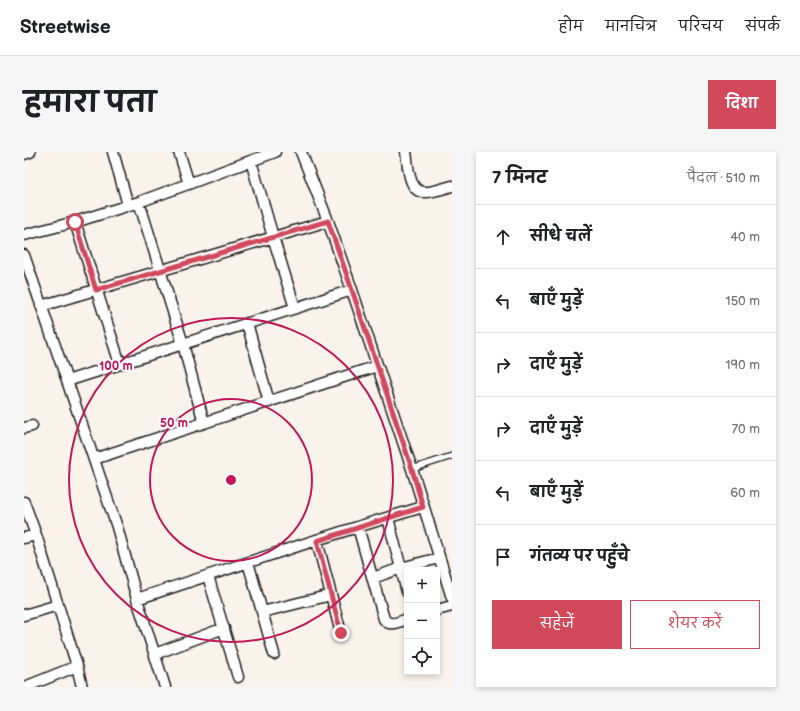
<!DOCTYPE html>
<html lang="hi">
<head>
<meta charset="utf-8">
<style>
	body { margin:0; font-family:"Balsamiq Sans","Playpen Sans Deva",sans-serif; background:#f6f6f6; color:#202124 }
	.controls { position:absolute; right:12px; bottom:12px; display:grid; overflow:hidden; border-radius:0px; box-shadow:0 2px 6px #0003 }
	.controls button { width:36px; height:36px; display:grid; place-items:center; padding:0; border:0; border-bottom:1px solid #e0e0e0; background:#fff; color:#202124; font:20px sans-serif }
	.stop { position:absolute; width:12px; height:12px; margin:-9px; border:3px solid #d1495b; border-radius:50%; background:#fff }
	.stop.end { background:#d1495b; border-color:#fff; box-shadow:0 1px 4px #0008 }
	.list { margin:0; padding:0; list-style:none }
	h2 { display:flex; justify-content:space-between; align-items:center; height:52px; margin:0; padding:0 16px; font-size:17px }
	h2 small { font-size:13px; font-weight:400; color:#757577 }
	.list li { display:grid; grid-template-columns:26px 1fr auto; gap:12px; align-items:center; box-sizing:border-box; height:64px; padding:0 16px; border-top:1px solid #e0e0e0 }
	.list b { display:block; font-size:15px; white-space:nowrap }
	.list em { font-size:13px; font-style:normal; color:#757577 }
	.actions { display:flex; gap:8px; padding:12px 16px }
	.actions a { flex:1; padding:9px 0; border:1px solid #d1495b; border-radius:0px; text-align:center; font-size:14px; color:#d1495b }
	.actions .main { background:#d1495b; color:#fff }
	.icon { flex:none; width:22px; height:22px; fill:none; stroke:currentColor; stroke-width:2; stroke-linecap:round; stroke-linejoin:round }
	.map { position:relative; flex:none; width:428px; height:535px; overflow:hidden; border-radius:0px }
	header { display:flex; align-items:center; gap:24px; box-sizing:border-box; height:56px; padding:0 20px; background:#fff; border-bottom:1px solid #e0e0e0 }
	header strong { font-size:19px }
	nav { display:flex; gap:22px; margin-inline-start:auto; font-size:14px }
	.intro { display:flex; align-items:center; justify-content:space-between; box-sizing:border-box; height:96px; padding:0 24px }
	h1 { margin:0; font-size:28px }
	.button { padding:10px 18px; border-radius:0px; background:#d1495b; color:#fff; font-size:14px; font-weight:700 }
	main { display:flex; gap:24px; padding:0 24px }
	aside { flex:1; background:#fff; border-radius:0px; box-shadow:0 2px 6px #0003 }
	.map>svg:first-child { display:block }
</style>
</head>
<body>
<header>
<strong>Streetwise</strong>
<nav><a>होम</a><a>मानचित्र</a><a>परिचय</a><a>संपर्क</a></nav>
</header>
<div class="intro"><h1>हमारा पता</h1><a class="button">दिशा</a></div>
<main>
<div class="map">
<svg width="428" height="535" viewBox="0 0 428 535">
	<rect width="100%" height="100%" fill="#faf3eb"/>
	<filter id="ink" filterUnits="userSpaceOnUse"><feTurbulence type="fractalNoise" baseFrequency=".025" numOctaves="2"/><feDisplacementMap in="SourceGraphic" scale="8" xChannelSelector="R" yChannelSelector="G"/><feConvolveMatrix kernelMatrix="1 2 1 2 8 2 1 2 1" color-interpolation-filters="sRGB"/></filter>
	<g filter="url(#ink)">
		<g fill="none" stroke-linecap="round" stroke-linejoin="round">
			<g stroke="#1c1c1c" stroke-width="8">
				<path id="service" d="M 388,317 L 428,304"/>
			</g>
			<g stroke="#1c1c1c" stroke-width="13">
				<path id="minor" d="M 89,0 L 104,53
					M 155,0 L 165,32
					M 277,0 L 304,69 L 328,138 L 388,317 L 428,446
					M 382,0 C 384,11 384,40 400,40 C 407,41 421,36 428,34
					M 0,2 L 6,0
					M 227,9 L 249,85 L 271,156
					M 115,50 L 159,192 L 180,271
					M 51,70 L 96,212
					M 0,83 L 51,70 L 115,50 L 251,0
					M 0,103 L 93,375 L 113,447
					M 17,154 L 304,69
					M 223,171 L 245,250
					M 43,229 L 328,138
					M 0,276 L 8,274
					M 70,307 L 353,214
					M 0,350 L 12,383 L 53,514 L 58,535
					M 364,366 L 383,440
					M 334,375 L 360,467 C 365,475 375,470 383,467
					M 0,386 L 12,383
					M 293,389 L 317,481
					M 224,410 L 250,502
					M 184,424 L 214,525
					M 349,426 L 377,416 L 415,406
					M 413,458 L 428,454
					M 238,460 L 307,443
					M 0,463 L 34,453
					M 131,502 L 200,476
					M 1,535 L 53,514
					M 141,535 L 113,447 C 208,416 303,383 399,355"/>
			</g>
			<use href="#service" stroke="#fff" stroke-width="5"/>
			<use href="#minor" stroke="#fff" stroke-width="10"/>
		</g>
	</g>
	<g fill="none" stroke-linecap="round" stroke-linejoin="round" filter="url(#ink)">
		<path stroke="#d1495b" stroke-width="5" d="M 51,70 L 72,138 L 304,69 L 328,138 L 388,317 L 399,355 L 364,366 L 293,389 L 317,481"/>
	</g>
	<g fill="none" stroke="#c2185b" stroke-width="2">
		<circle cx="207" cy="328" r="81"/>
		<circle cx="207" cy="328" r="162"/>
	</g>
	<circle cx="207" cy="328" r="6" fill="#c2185b" stroke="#fff" stroke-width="2"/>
	<g font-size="12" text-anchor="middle" font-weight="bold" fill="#c2185b" stroke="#fff" stroke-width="4" stroke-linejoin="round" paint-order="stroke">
		<text x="92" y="218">100 m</text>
		<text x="150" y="275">50 m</text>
	</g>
</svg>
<div class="controls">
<button>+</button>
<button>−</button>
<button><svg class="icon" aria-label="locate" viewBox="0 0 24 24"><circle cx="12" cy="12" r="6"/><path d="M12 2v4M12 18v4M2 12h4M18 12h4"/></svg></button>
</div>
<div class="stop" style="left:51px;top:70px"></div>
<div class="stop end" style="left:317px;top:481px"></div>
</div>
<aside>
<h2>7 मिनट<small>पैदल · 510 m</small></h2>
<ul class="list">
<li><svg class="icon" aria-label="ahead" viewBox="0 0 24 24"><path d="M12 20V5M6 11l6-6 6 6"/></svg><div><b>सीधे चलें</b></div><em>40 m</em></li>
<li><svg class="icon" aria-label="left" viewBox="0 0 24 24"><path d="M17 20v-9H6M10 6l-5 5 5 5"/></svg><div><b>बाएँ मुड़ें</b></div><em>150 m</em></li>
<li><svg class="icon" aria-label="right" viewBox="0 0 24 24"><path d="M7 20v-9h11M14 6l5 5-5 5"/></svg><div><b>दाएँ मुड़ें</b></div><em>190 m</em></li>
<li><svg class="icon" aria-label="right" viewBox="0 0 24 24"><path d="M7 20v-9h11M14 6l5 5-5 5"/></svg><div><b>दाएँ मुड़ें</b></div><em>70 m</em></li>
<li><svg class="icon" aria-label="left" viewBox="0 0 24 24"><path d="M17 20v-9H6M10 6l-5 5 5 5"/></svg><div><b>बाएँ मुड़ें</b></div><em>60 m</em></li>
<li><svg class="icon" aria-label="arrive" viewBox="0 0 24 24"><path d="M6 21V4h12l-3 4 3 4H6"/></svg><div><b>गंतव्य पर पहुँचे</b></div></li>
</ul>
<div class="actions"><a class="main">सहेजें</a><a>शेयर करें</a></div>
</aside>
</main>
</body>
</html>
